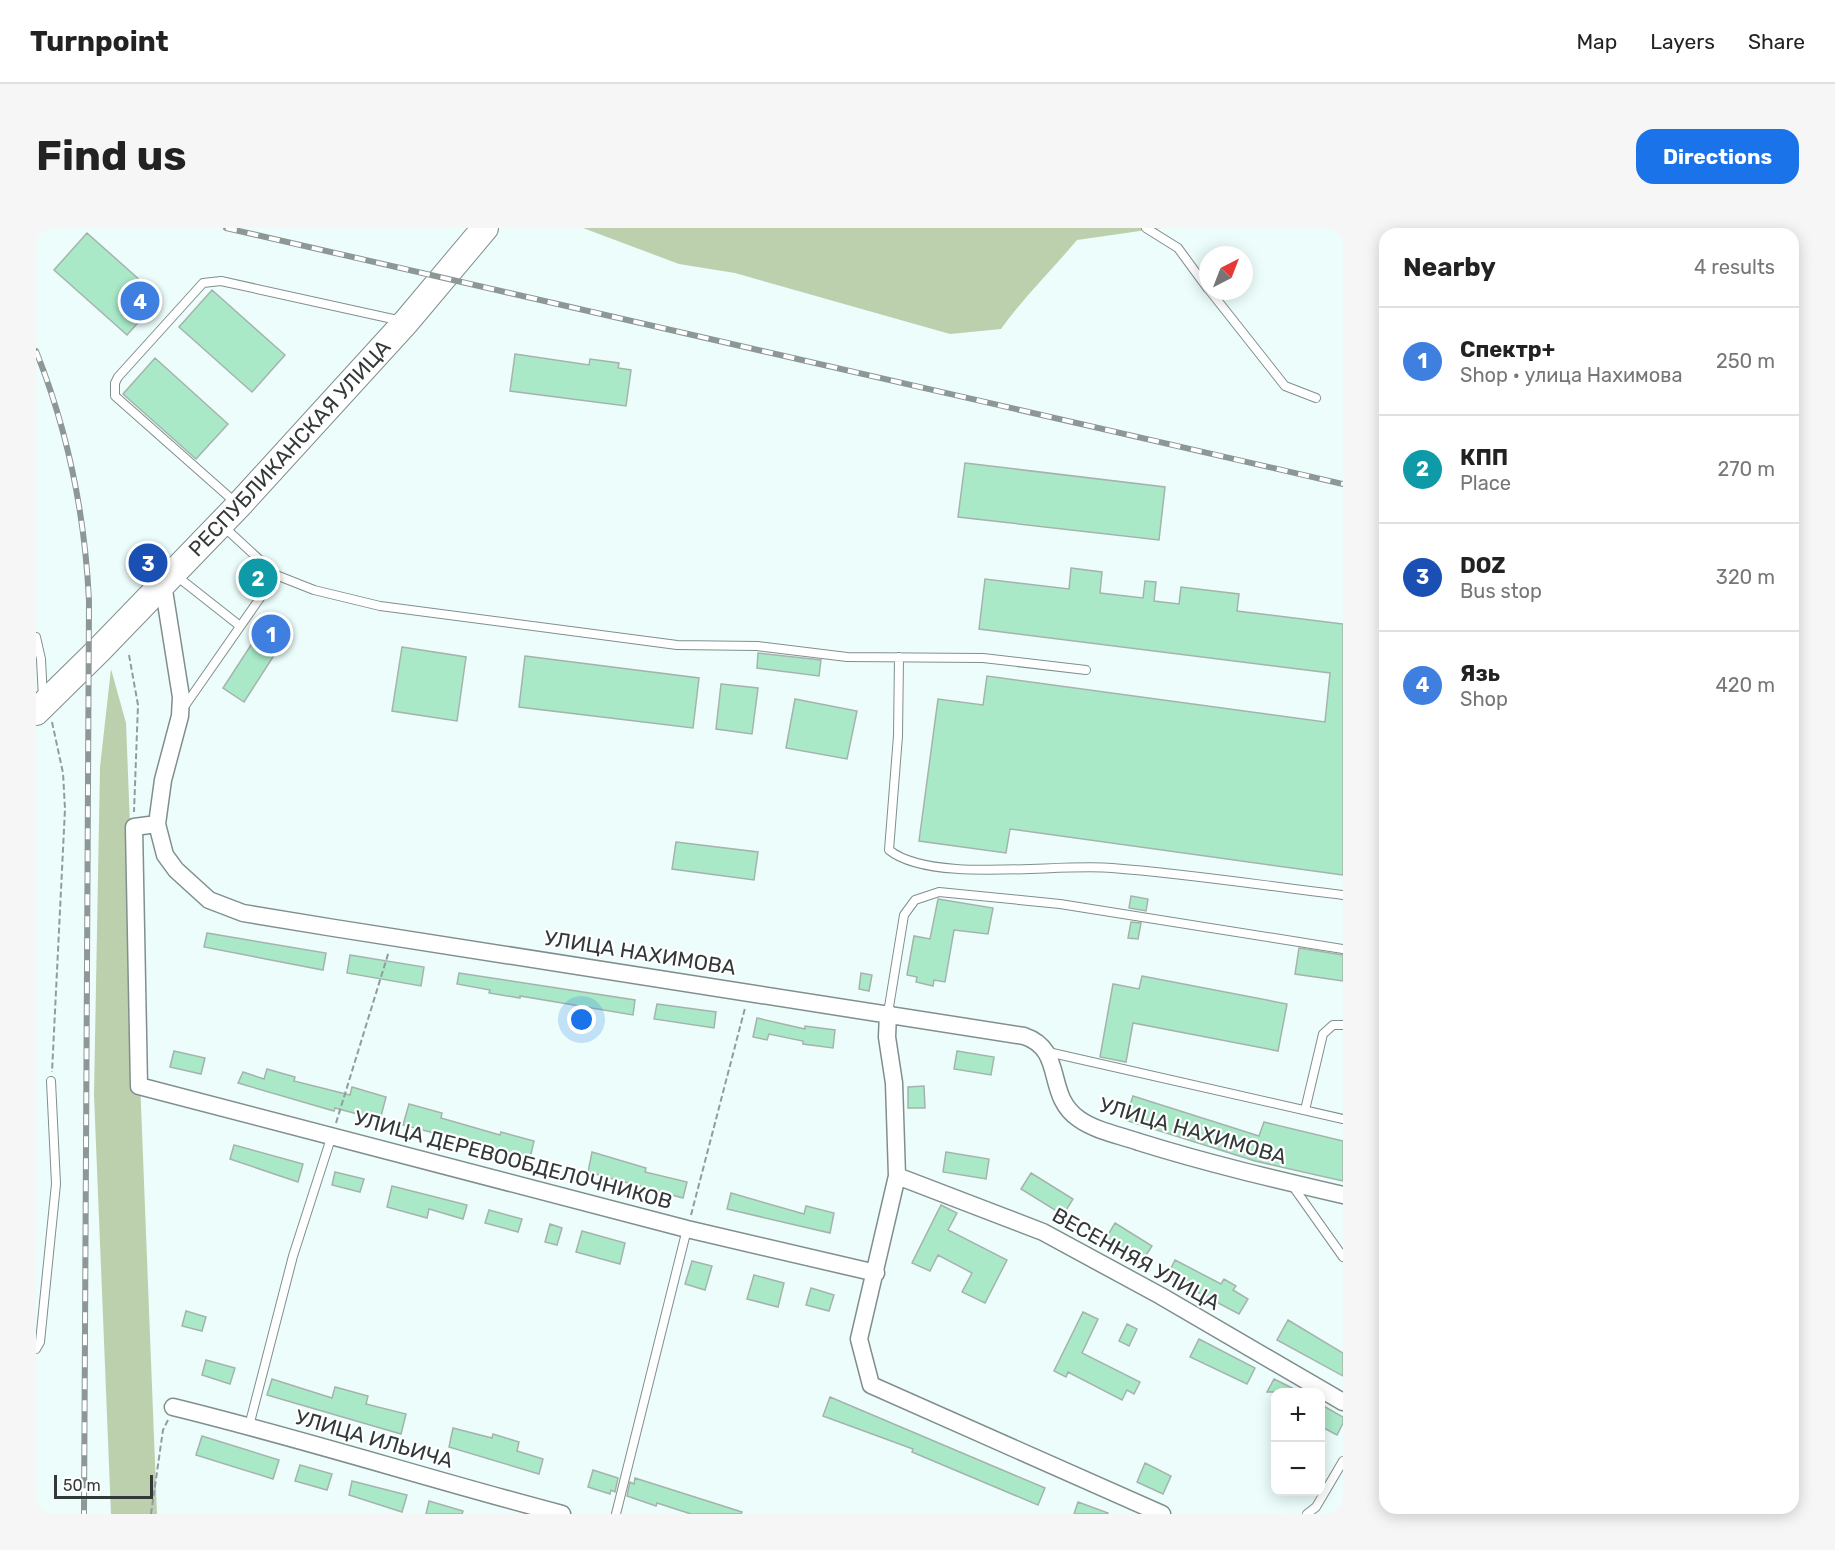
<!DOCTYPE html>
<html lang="en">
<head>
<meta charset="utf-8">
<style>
	body { margin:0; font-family:Rubik,sans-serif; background:#f6f6f6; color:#222 }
	.controls { position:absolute; right:18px; bottom:18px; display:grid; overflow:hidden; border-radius:12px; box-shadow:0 3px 15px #0003 }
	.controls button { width:54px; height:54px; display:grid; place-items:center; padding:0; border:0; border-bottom:2px solid #e0e0e0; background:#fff; color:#222; font:30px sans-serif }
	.compass { position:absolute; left:1163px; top:18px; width:54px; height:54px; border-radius:50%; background:#fff; box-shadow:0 3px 15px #0003; rotate:42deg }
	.scale { position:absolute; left:18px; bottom:15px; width:99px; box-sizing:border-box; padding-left:6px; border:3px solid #323938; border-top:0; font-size:16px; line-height:21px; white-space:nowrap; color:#323938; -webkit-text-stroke:4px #fff; paint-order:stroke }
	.you { position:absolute; left:546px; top:792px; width:21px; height:21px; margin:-15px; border:4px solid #fff; border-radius:50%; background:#1a73e8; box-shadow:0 0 0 9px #1a73e833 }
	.badge { display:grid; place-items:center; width:39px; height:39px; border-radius:50%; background:#1a73e8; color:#fff; font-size:20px; font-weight:700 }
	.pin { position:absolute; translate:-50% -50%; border:3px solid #fff; box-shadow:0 2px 6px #0006 }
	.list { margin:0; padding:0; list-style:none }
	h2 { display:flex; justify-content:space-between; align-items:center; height:78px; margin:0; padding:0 24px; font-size:26px }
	h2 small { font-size:20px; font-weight:400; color:#767676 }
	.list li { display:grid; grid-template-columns:39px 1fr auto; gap:18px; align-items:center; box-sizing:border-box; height:108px; padding:0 24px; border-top:2px solid #e0e0e0 }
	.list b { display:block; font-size:22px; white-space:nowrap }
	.list p { margin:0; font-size:20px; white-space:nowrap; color:#767676 }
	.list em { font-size:20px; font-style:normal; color:#767676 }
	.map { position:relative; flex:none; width:1307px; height:1286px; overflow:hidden; border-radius:18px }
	header { display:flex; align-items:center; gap:36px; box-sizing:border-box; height:84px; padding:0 30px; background:#fff; border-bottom:2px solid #e0e0e0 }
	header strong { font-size:28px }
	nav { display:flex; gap:33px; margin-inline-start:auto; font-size:21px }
	.intro { display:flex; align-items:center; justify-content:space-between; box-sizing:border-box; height:144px; padding:0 36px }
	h1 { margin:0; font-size:42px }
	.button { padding:15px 27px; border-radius:18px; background:#1a73e8; color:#fff; font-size:21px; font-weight:700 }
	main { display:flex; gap:36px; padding:0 36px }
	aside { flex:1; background:#fff; border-radius:18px; box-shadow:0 3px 15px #0003 }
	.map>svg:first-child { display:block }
</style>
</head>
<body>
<header>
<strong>Turnpoint</strong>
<nav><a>Map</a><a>Layers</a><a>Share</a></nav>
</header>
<div class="intro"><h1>Find us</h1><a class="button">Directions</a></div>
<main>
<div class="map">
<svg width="1307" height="1286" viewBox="0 0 1307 1286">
	<rect width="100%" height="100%" fill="#ecfdfb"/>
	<path fill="#bcd0ad" d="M 547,0 L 1125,0 L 1041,12 C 1016,42 988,69 965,101 L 914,106 L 699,45 L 643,36 Z
		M 75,441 L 90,495 L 121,1286 L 75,1286 L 58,867 L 64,539 Z"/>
	<path fill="#a9e9c8" stroke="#a6b3ac" stroke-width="1.5" d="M 51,5 L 124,70 L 91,107 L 18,42 Z
		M 176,62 L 249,127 L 216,164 L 143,99 Z
		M 479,126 L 553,137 L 554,131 L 583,135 L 582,140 L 595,142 L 590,178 L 474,163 Z
		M 119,130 L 192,196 L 160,231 L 87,166 Z
		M 929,235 L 1129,259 L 1123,312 L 922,289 Z
		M 221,340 L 231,348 L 224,360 L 212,350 Z
		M 1035,340 L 1066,344 L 1064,365 L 1107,370 L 1109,353 L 1120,354 L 1118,373 L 1143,376 L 1145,359 L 1203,366 L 1201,383 L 1307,396 L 1307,647 L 974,601 L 970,625 L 883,613 L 902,471 L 947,477 L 951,448 L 1289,494 L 1294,445 L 943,401 L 949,351 L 1033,361 Z
		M 234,388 L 255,401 L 208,474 L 187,460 Z
		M 366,419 L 430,429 L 421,493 L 356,483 Z
		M 722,425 L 785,432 L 783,448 L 721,440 Z
		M 489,428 L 663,450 L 657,500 L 483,479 Z
		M 685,456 L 722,460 L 716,506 L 680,501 Z
		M 759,471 L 821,483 L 811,531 L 750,520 Z
		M 640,614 L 722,624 L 718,652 L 636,641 Z
		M 1095,668 L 1112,671 L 1110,683 L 1093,680 Z
		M 902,671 L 957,680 L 952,706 L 918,702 L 909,754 L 898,752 L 897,758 L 880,754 L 881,749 L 871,747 L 878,708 L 894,711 Z
		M 1095,694 L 1105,695 L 1102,711 L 1092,710 Z
		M 171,705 L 290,725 L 287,742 L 168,719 Z
		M 1263,720 L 1307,727 L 1307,753 L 1259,746 Z
		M 314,727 L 388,739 L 385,758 L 311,745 Z
		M 423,745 L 599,772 L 597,787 L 484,768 L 484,770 L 453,765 L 454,762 L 421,756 Z
		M 825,745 L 836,747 L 833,763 L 823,761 Z
		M 1106,748 L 1251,776 L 1242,823 L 1097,795 L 1090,834 L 1064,829 L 1077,756 L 1103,761 Z
		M 621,776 L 680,784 L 678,800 L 618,791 Z
		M 721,790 L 769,801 L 769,798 L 799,802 L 797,820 L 767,816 L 767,813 L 733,806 L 731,812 L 717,809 Z
		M 138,823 L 169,830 L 165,846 L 134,839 Z
		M 921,823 L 958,829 L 955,847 L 918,841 Z
		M 231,841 L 259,849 L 258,853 L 314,867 L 316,859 L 350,869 L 344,892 L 299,880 L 298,883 L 202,855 L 207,844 L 228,851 Z
		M 888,858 L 889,880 L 872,880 L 872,859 Z
		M 1097,868 L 1223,908 L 1228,894 L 1307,913 L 1307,953 L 1219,933 L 1089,892 Z
		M 373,876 L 406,885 L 405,890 L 464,907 L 465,904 L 498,913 L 494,930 L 367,897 Z
		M 198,917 L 267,936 L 262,954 L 194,931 Z
		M 556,924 L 610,940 L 609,944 L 651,954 L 647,970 L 552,944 Z
		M 910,924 L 953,931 L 950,951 L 907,944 Z
		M 299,944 L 328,951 L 324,964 L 296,957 Z
		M 995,945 L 1037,971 L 1027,987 L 985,961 Z
		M 356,958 L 431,977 L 427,991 L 393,981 L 391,990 L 351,979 Z
		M 695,965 L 768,986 L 770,978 L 798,985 L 794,1005 L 691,981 Z
		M 905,977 L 921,985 L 912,1002 L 971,1032 L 949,1075 L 926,1064 L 936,1045 L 902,1027 L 894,1043 L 876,1035 Z
		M 453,982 L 486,991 L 482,1004 L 449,995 Z
		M 1079,995 L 1116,1018 L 1105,1035 L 1069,1012 Z
		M 514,996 L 526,1000 L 521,1017 L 509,1014 Z
		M 546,1003 L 589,1015 L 584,1036 L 540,1024 Z
		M 1139,1032 L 1185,1056 L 1188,1051 L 1200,1058 L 1197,1062 L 1212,1071 L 1203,1086 L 1131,1048 Z
		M 656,1033 L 676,1038 L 669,1062 L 649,1056 Z
		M 718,1047 L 748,1055 L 742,1079 L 711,1071 Z
		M 775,1060 L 798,1067 L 793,1083 L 770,1077 Z
		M 150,1083 L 170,1089 L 166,1103 L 146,1098 Z
		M 1047,1084 L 1062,1091 L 1046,1125 L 1104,1154 L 1098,1166 L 1091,1162 L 1086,1172 L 1032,1144 L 1030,1149 L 1018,1143 Z
		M 1252,1092 L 1307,1125 L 1307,1148 L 1241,1112 Z
		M 1091,1096 L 1101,1101 L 1093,1118 L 1083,1113 Z
		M 1163,1111 L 1219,1140 L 1211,1156 L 1154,1129 Z
		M 170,1132 L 199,1140 L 194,1156 L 166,1147 Z
		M 236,1151 L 296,1170 L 299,1159 L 332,1168 L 330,1176 L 370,1186 L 365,1206 L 231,1167 Z
		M 1238,1151 L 1264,1164 L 1231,1164 Z
		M 794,1169 L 1009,1260 L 1002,1277 L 876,1224 L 877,1221 L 787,1188 Z
		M 1284,1176 L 1307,1189 L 1307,1195 L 1301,1207 L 1284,1198 Z
		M 417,1200 L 456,1210 L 457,1206 L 483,1214 L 481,1223 L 507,1231 L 503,1246 L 413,1219 Z
		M 166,1208 L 243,1232 L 237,1251 L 160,1227 Z
		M 1109,1235 L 1135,1248 L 1127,1266 L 1101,1254 Z
		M 264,1237 L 296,1246 L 291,1262 L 259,1253 Z
		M 557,1242 L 582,1250 L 579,1264 L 575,1262 L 574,1266 L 552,1259 Z
		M 599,1250 L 706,1284 L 705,1286 L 655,1286 L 621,1275 L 620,1278 L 591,1268 L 594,1254 L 598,1256 Z
		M 316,1253 L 371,1267 L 366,1284 L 313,1267 Z
		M 393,1273 L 427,1283 L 426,1286 L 390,1286 Z
		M 1042,1274 L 1072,1285 L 1072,1286 L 1038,1286 Z"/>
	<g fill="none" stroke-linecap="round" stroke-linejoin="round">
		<g stroke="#808f8e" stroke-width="10">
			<path id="service" d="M 1110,0 L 1142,20 L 1172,61
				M 1174,63 L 1249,158 L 1280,170
				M 200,275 L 79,168 L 79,155 L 82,149 L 167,55 L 185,53 L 366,93
				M 187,298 L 240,347 L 278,362 L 344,378 L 641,417 L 721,418 L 811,429 L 947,430 L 1050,442
				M 138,346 L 204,398
				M 0,409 L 5,431 L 7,471
				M 863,429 L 862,508 L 853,622 C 895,656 1021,635 1076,640 C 1154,646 1230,658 1307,667
				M 148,479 L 240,347
				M 852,785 L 868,687 L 879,672 L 903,664 L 1024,676 L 1307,721
				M 1012,824 L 1307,891
				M 1269,882 L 1287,806 L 1297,797 L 1307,797
				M 1256,957 L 1307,1029
				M 0,1121 L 4,1114 L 20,956 L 15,853
				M 213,1198 L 257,1028 L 296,907
				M 580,1286 L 651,1001
				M 1271,1286 L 1280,1279 L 1307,1233"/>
		</g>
		<g stroke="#808f8e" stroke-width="19">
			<path id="minor" d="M 127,356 L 145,469 L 144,488 L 127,552 L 121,596 L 129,627 L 140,642 L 173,672 L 207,685 L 298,700 L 988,808 C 1030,822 1008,867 1043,891 C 1060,903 1083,907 1103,914 C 1170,935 1238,951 1307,967
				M 121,596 L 98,599 L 103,858 L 651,1001 L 840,1045
				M 852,785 L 851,809 L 858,855 L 861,948 L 823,1111 L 835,1157 L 1126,1286
				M 861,948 L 1007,1004 L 1125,1068 L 1307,1174
				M 137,1179 C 268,1211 396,1252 526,1286"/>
		</g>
		<g stroke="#808f8e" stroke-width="28">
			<g id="primary">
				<path id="s1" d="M 0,484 L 63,422 L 203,277 L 370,94 L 449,0"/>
			</g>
		</g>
		<path stroke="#919d9c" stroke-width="2" stroke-dasharray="6 3" stroke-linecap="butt" d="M 93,427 L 102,477 L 98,584
			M 16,494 L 27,545 L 29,581 L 16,844
			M 300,895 L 353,723
			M 655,987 L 709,780
			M 115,1286 L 127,1202 L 132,1192"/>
		<use href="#service" stroke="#fff" stroke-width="8"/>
		<use href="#minor" stroke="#fff" stroke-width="16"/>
		<use href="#primary" stroke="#fff" stroke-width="26"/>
		<g stroke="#8c9796" stroke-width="6">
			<path id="rail" d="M 190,0 L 1307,256
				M 0,123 C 32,203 49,288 53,373 L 48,1286"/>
		</g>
		<use href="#rail" stroke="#fff" stroke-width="4" stroke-dasharray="11" stroke-linecap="butt"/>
	</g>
	<g text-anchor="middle" stroke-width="4.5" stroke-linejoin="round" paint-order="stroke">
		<g font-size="21" fill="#323938" stroke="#fff">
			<text dy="7" stroke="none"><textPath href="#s1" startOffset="366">РЕСПУБЛИКАНСКАЯ УЛИЦА</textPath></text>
			<text transform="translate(604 725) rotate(9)" y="7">УЛИЦА НАХИМОВА</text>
			<text transform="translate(1157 903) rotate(16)" y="7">УЛИЦА НАХИМОВА</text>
			<text transform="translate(477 932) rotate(15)" y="7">УЛИЦА ДЕРЕВООБДЕЛОЧНИКОВ</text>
			<text transform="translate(1100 1031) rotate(29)" y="7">ВЕСЕННЯЯ УЛИЦА</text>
			<text transform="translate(338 1211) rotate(16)" y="7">УЛИЦА ИЛЬИЧА</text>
		</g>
	</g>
</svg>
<div class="controls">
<button>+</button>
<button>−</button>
</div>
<svg class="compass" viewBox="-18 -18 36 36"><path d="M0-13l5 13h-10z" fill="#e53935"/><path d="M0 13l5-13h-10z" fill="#767676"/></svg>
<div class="scale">50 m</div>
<div class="you"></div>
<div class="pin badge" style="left:235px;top:406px;background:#3f7fe0">1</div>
<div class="pin badge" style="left:222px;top:350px;background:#0f9aa8">2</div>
<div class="pin badge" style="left:112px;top:335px;background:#1a4fb4">3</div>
<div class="pin badge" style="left:104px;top:73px;background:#3f7fe0">4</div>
</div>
<aside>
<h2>Nearby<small>4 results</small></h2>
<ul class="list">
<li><span class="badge" style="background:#3f7fe0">1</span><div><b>Спектр+</b><p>Shop · улица Нахимова</p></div><em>250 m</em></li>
<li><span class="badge" style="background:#0f9aa8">2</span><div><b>КПП</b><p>Place</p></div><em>270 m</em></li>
<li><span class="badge" style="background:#1a4fb4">3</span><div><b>DOZ</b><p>Bus stop</p></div><em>320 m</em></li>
<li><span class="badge" style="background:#3f7fe0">4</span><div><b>Язь</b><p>Shop</p></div><em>420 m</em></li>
</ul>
</aside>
</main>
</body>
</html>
